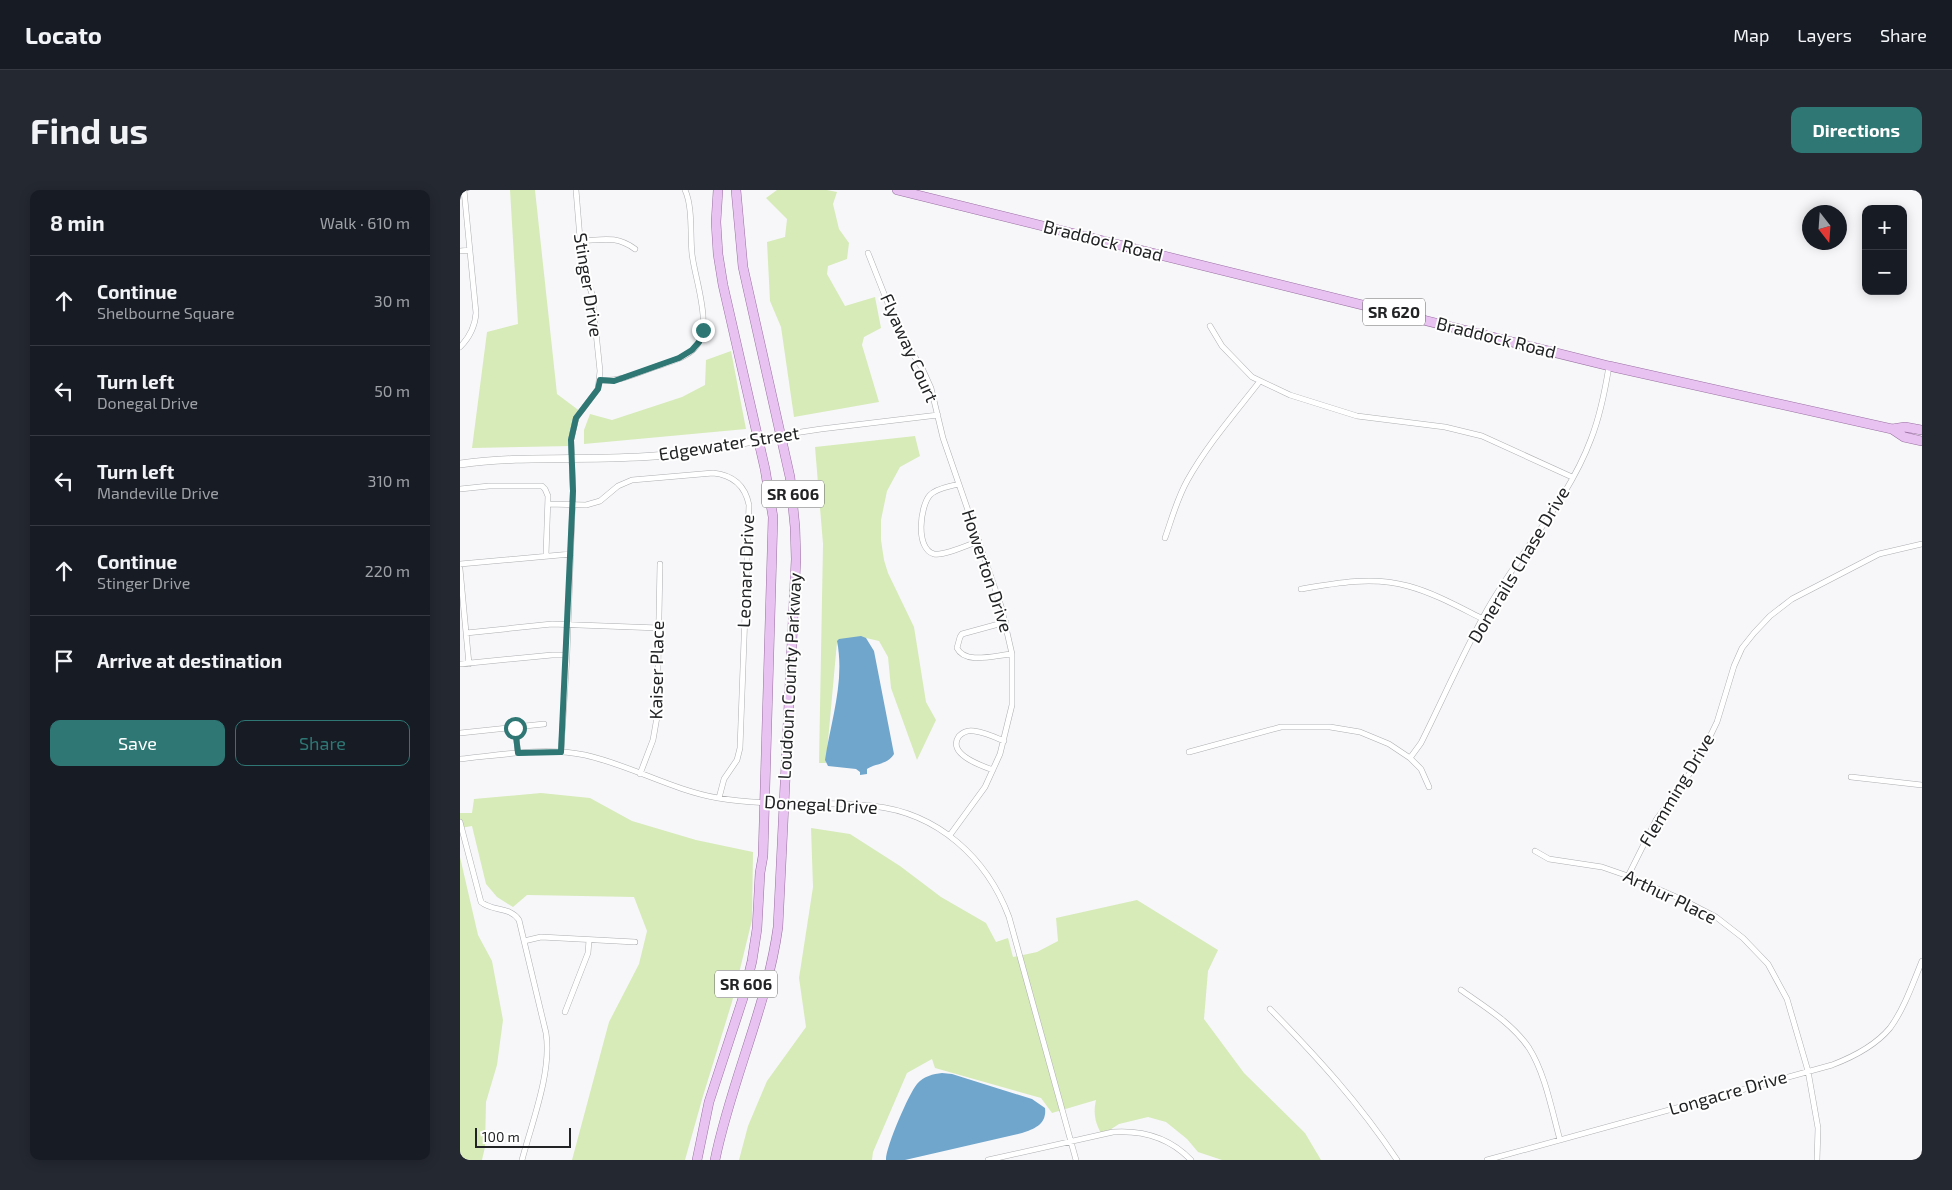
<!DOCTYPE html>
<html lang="en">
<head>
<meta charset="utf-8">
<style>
	body { margin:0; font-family:"Exo 2",sans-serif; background:#242831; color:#f1f3f6 }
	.controls { position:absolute; right:15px; top:15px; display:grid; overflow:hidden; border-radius:10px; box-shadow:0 2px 12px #0003 }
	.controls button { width:45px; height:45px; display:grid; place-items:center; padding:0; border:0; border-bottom:1px solid #363941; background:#171b24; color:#f1f3f6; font:25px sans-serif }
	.compass { position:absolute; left:1342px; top:15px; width:45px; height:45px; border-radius:50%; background:#171b24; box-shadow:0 2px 12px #0003; rotate:163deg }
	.scale { position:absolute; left:15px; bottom:12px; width:96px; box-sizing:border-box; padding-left:5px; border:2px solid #222324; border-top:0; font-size:14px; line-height:18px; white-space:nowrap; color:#222324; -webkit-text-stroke:4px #fff; paint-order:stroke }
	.stop { position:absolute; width:15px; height:15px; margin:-11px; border:4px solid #2e7774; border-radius:50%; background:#fff }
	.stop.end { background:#2e7774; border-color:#fff; box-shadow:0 1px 5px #0008 }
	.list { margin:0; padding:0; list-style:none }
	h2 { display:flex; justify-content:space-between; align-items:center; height:65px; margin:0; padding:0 20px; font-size:21px }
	h2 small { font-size:16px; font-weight:400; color:#9ea1a6 }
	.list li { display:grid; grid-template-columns:32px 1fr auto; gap:15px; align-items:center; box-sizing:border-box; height:90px; padding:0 20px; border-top:1px solid #363941 }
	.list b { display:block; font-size:19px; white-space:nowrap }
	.list p { margin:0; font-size:16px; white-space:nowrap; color:#9ea1a6 }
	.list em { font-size:16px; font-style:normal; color:#9ea1a6 }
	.actions { display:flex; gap:10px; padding:15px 20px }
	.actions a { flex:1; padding:11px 0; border:1px solid #2e7774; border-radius:10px; text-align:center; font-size:18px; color:#2e7774 }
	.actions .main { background:#2e7774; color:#fff }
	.icon { flex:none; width:28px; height:28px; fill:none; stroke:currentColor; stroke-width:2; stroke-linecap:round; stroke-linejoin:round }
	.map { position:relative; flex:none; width:1462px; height:970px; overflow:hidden; border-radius:10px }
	header { display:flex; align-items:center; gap:30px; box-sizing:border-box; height:70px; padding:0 25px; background:#171b24; border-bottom:1px solid #363941 }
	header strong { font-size:24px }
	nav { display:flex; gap:28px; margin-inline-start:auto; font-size:18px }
	.intro { display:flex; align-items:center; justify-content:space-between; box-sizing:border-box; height:120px; padding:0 30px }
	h1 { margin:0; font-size:35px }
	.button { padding:12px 22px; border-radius:10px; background:#2e7774; color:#fff; font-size:18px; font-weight:700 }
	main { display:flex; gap:30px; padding:0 30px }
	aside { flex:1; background:#171b24; border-radius:10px; box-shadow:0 2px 12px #0003 }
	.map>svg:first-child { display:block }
</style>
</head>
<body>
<header>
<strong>Locato</strong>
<nav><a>Map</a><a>Layers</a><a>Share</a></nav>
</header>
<div class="intro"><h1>Find us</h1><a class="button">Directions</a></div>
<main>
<aside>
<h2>8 min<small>Walk · 610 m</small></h2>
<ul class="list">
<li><svg class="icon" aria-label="ahead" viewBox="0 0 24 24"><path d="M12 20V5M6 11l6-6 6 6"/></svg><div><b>Continue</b><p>Shelbourne Square</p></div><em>30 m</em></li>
<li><svg class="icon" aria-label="left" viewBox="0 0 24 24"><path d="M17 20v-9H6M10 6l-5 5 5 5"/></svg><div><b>Turn left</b><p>Donegal Drive</p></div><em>50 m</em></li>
<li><svg class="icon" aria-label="left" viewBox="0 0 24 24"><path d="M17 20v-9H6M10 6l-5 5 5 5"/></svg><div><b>Turn left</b><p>Mandeville Drive</p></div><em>310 m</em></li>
<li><svg class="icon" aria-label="ahead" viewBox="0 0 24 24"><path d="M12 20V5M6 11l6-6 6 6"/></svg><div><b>Continue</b><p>Stinger Drive</p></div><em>220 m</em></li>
<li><svg class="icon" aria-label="arrive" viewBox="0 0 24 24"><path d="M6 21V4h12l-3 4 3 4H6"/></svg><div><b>Arrive at destination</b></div></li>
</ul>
<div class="actions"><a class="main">Save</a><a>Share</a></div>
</aside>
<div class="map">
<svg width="1462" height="970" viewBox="0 0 1462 970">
	<rect width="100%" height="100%" fill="#f7f7fa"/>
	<path fill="#d7ebb8" d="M 50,0 L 75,0 L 97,204 L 121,222 L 112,256 L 12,258 L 27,142 L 58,134 Z
		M 317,0 L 367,0 L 377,2 L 373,14 L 379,39 L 389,53 L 387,69 L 368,76 L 367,84 L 385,116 L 415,107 L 421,138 L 404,147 L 402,155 L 419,212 L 334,227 L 321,137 L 310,111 L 307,52 L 325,47 L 327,29 L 306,8 Z
		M 271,161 L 286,239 L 124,254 L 124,240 L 130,224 L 152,230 L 222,207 L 245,195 L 246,170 Z
		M 455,246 L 460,266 L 440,277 L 427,301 L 421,330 L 421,350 L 424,370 L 428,383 L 454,437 L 466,512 L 476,530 L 457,570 L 431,498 L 428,467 L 419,451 L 406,448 L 377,452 L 366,573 L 359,573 L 363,354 L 355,257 Z
		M 81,603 L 130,608 L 172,631 L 236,650 L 293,662 L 292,730 L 272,812 L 243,906 L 225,970 L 112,970 L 149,832 L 179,774 L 187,741 L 174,707 L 67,705 L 53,717 L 37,707 L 26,694 L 12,636 L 0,638 L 0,623 L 12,623 L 14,609 Z
		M 351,638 L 390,644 L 440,676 L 481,707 L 526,733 L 536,752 L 548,748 L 553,767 L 577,762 L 598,751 L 596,728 L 677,710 L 758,760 L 748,781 L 744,829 L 784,883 L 845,943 L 861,970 L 762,970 L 738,962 L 727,949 L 706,932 L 688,927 L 659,934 L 642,945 C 635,933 633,923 636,910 L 592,923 L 581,908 L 475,878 L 472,869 L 447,883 L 413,962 L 412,970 L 279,970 L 288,936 L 307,891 L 346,837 L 339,788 L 353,697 Z
		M 0,667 L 18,745 L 32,771 L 43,830 L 37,875 L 26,912 L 25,957 L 22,970 L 0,970 Z"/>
	<path fill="#70a6cb" d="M 401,446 L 406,448 L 414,461 L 434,564 C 427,575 416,573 407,579 L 407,584 L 400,585 L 400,582 L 396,579 L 368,576 L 365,570 C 371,530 385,491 377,451 L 379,449 Z
		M 482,883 L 492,884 L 572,909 L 585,918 C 587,934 575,939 562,943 L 445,970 L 426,970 C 425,959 449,903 457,894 C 464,886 473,884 482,883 Z"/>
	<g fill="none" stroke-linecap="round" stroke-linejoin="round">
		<g stroke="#adaeb0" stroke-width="6">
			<path id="minor" d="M 120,51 C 142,50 156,45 175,59
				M 0,61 L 10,60
				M 408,63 L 440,144 L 462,178 L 471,198 L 483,248 L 541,416 L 552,464 L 552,515 L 540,564 L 525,597 L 490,645
				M 750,136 L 762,156 L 792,187 L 830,205 L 897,226 L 985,237 L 1022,246 L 1112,287
				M 0,157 C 10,147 15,137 16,123 L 4,0
				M 139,190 C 160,192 175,184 195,177 C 207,173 223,169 233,160 C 255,140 235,91 232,64 C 230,46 233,17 225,0
				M 321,245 L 361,239 L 478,225
				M 498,294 C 489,297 477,298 470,305 C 460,316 455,359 474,364 C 484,366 508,355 519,351
				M 0,299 L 29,296 L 82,296 L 85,299 L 88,306 L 86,365
				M 88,314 L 126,315 L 140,311 L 158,296 L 172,290 L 253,283 C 273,285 285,295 289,315 L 280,558 L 277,570 L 264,589 L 259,608
				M 705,348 C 712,328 717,309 727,291 C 747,255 775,223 800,191
				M 0,374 L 111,364
				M 0,379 L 9,474
				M 841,399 C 875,393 913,386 948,396 C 974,403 999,417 1023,429
				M 546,432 L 502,444 L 500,447 L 497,458 C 505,475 536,465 552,464
				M 6,443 L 92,434 L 199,438
				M 0,474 L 92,465 L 107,465
				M 55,537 L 58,563
				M 0,543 L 84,534
				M 101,562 L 107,465 L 113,301 L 111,250 L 116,228 L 138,199 L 140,181 L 132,104 L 122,73 L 116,0
				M 729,562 L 821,537 L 870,537 L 900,542 L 929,554 L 950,568 L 961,579 L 969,597
				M 950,568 L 961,553 C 983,509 1003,463 1027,420 C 1059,363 1108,311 1131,249 C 1140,226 1145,201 1149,176
				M 0,569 C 41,565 84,557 125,565 C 170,575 212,600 258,608 C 310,617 362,610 413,616 C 478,623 527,668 549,727 L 616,970
				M 533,580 C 522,576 486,564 499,546 C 503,542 509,540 514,541 C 524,542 535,547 544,551
				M 180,584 L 193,550 L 197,527 L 200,374
				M 1391,587 L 1462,595
				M 0,632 L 21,712 C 33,722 50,716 59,730 L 86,843 C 92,882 72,932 62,970
				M 1075,661 L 1089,669 L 1142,677 L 1168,686 L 1223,710 L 1256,727 L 1283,748 L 1308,774 L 1327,809 L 1348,881 L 1358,938 L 1357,970
				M 1168,686 L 1196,630 L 1230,583 L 1243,561 L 1257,532 L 1274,476 L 1282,458 L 1294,443 L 1310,426 L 1332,409 L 1419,364 L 1462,354
				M 64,751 L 81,747 L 175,752
				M 1001,800 C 1025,817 1052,833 1069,858 C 1085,883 1092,921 1100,950
				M 810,819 C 858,868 899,913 937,970
				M 105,822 L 128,763 L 129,750
				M 528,970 L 653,942 C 683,940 710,948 731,970
				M 1027,970 L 1372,875 C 1393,867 1415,856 1430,838 C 1444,819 1453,793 1462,771"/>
		</g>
		<g stroke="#adaeb0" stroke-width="8">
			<path id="tertiary" d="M 0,274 C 64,265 129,271 194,266 C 237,263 279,254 321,245"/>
		</g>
		<g stroke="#9970a2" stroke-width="10">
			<path id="primary" d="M 437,0 L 1149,176 L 1432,239 L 1445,237 L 1462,240
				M 1432,239 L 1444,247 L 1462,251
				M 237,970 L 249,912 L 283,808 L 292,771 L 297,739 L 300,683 L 303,666 L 313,327 L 305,279 L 263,95 L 258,64 L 256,32 L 258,0
				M 255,970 C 271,891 307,817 318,737 L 336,369 L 335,337 L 330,287 L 283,77 L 276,0"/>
		</g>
		<use href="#minor" stroke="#fff" stroke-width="5"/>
		<use href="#tertiary" stroke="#fff" stroke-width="7"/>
		<use href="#primary" stroke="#e8c2f0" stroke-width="9"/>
	</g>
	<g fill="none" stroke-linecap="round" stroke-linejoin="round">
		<path stroke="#2e7774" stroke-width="6" d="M 55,538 L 58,563 L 101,562 L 113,301 L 111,250 L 116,228 L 138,199 L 140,190 L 154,191 L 219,168 L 232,160 L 239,152 L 243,140"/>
	</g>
	<g text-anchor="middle" stroke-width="4" stroke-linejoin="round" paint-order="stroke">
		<g fill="#fff" stroke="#646566" stroke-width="1">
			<rect x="903" y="108.5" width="62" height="27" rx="4"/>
			<rect x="302" y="290.5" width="62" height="27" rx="4"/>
			<rect x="255" y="780.5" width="62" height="27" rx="4"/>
		</g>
		<g font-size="16" font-weight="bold" fill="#222324">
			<text x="934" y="128">SR 620</text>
			<text x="333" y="310">SR 606</text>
			<text x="286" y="800">SR 606</text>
		</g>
		<g font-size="18" fill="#222324" stroke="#fff">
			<text transform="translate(643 51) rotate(14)" y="6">Braddock Road</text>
			<text transform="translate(128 95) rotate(81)" y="6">Stinger Drive</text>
			<text transform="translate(1036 148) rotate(14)" y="6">Braddock Road</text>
			<text transform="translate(449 158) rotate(66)" y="6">Flyaway Court</text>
			<text transform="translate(269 254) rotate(-9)" y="6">Edgewater Street</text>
			<text transform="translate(1059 375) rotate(-59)" y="6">Donerails Chase Drive</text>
			<text transform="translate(286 381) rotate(-88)" y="6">Leonard Drive</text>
			<text transform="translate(527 381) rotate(72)" y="6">Howerton Drive</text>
			<text transform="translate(197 480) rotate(-89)" y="6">Kaiser Place</text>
			<text transform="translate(330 486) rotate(-87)" y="6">Loudoun County Parkway</text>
			<text transform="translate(1217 600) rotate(-59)" y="6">Flemming Drive</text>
			<text transform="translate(361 615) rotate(3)" y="6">Donegal Drive</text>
			<text transform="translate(1210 707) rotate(26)" y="6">Arthur Place</text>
			<text transform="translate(1268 903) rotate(-16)" y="6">Longacre Drive</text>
		</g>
	</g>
</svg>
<div class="controls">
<button>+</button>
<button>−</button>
</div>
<svg class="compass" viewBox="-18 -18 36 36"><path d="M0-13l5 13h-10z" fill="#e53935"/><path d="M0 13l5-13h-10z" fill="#9ea1a6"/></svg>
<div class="scale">100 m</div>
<div class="stop" style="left:55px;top:538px"></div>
<div class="stop end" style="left:243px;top:140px"></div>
</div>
</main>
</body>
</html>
